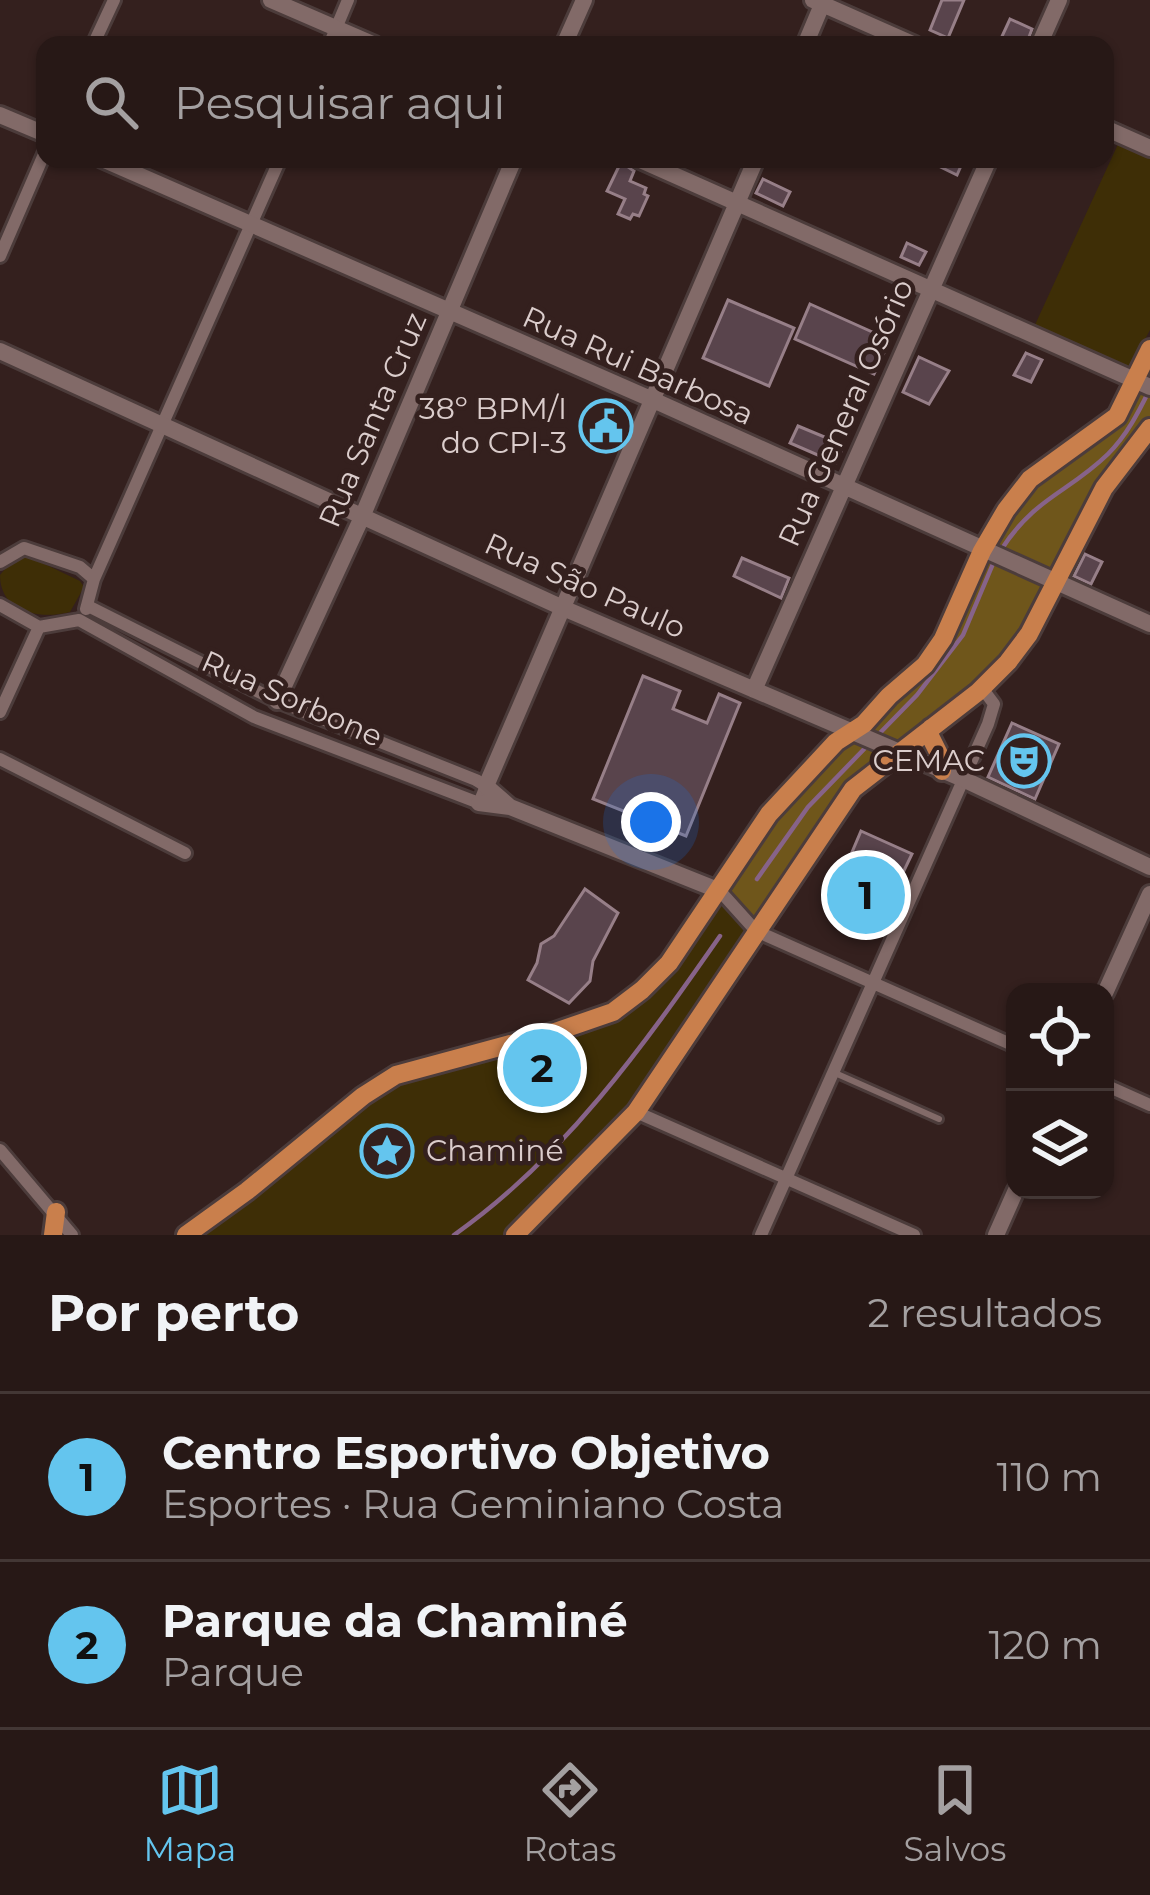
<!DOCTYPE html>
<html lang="pt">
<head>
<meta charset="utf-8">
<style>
	body { margin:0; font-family:Montserrat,sans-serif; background:#2f211f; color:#f1f3f6 }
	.controls { position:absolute; right:36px; bottom:36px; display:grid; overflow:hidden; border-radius:24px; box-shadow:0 3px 9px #0004 }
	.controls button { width:108px; height:108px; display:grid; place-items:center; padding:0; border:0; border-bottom:3px solid #433735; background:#271816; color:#f1f3f6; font:60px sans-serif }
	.you { position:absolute; left:651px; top:822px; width:42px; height:42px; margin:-30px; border:9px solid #fff; border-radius:50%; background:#1a73e8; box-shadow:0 0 0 18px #1a73e833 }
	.badge { display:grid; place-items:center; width:78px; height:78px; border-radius:50%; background:#64c5ee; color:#111; font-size:39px; font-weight:700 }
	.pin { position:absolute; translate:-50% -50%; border:6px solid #fff; box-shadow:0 3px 12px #0006 }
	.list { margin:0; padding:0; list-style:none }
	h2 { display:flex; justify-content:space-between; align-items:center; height:156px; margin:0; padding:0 48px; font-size:51px }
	h2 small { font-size:39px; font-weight:400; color:#a4a0a1 }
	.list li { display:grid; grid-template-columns:78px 1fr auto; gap:36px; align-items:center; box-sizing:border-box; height:168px; padding:0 48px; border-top:3px solid #433735 }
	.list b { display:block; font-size:45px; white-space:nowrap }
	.list p { margin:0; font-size:39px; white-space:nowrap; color:#a4a0a1 }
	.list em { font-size:39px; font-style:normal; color:#a4a0a1 }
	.icon { flex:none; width:66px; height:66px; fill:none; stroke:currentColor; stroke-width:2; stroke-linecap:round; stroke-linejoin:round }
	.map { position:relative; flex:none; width:1150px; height:1235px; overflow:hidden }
	.search { position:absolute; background:#271816; box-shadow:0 3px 9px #0004; left:36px; right:36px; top:36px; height:132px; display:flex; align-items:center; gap:30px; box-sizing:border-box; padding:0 42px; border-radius:24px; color:#a4a0a1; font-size:45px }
	.sheet { height:492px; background:#271816 }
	nav { display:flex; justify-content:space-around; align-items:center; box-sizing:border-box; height:168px; border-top:3px solid #433735; background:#271816; font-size:33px; color:#a4a0a1 }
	nav a { display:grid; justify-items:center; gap:6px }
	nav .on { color:#64c5ee }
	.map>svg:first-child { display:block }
</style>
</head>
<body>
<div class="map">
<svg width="1150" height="1235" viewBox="0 0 1150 1235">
	<rect width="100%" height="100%" fill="#34201e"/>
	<path fill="#3e2e06" d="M 1119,142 L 1150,156 L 1150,330 L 1130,367 L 1034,327 Z
		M 20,558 L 32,558 L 80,581 L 84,587 L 70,612 C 39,620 0,612 0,575 L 11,562 Z
		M 848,862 L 899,887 L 899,897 L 882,926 L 830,902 Z
		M 720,891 L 756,931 L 636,1112 L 515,1235 L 186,1235 L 396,1075 L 555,1032 L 642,990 Z"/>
	<path fill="#6f561b" d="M 1134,380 L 1150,387 L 1150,428 L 1104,488 L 1008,662 L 853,789 L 756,931 L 720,891 L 769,814 L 925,665 L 1006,510 L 1116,416 Z"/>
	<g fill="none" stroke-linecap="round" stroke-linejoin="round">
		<path stroke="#876389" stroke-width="4.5" d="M 1001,550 C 1035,497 1068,493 1108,454 C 1127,435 1138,413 1150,389
			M 876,737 L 917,695 L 963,635 L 995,559
			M 757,879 L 808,807 L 868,745
			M 454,1235 C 564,1158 644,1045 720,936"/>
	</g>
	<path fill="#59444c" stroke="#977f88" stroke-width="3" d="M 942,0 L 964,0 L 948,38 L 930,30 Z
		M 1010,19 L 1032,29 L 1026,45 L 998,45 Z
		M 924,159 L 964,159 L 957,175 Z
		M 621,162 L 634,171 L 630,181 L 646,188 L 644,194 L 648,196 L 639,216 L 633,214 L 630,219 L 618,214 L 625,199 L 607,191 Z
		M 763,179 L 790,192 L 783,206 L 756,193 Z
		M 907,243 L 926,252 L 919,265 L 901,257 Z
		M 728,300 L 794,328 L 769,386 L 703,358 Z
		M 810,304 L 890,340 L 874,374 L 795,339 Z
		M 1026,353 L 1042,360 L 1031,382 L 1014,375 Z
		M 919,357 L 949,371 L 929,404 L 903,392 Z
		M 798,426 L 844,445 L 836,463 L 790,443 Z
		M 1085,554 L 1102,562 L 1091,584 L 1074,576 Z
		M 742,558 L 789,578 L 781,598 L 734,576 Z
		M 643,676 L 680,691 L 673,709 L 707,723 L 719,694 L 740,703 L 686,836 L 593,799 Z
		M 1012,723 L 1059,744 L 1035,799 L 988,777 Z
		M 861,831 L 912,854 L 900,879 L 850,857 Z
		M 585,889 L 618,913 L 593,961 L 590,981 L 569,1003 L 528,980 L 537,963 L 541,944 L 554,936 Z"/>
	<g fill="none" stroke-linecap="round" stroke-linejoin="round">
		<g stroke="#4c3c3b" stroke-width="12">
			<path id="lane" d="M 835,1073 L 939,1119"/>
		</g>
		<g stroke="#4c3c3b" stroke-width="18">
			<path id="street" d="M 93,45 L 114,0
				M 329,45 L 348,0
				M 0,256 L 45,152
				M 0,562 L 24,548 L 80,567 L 94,579 L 86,609
				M 94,579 L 280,159
				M 0,605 L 39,627 L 79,620
				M 79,620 L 254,717 L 479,803 L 486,786 L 476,780 L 277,701 L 88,606
				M 0,712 L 39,627
				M 0,759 L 185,853
				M 720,891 L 756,931 L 1015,1046
				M 1105,1085 L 1150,1105
				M 636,1112 L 914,1235
				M 0,1150 L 72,1235
				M 761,1235 L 988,724 L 994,704 L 985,692 L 978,692"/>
		</g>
		<g stroke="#4c3c3b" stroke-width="22">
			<path id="secondary" d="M 271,0 L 375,45
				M 813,0 L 915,45
				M 564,45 L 584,0
				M 805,45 L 824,0
				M 1039,45 L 1059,0
				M 0,115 L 45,134
				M 1105,128 L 1150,148
				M 102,159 L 653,400 L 1150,624
				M 638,159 L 1150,387
				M 0,351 L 563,608 L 965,780 L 1150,867
				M 754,690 L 989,159
				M 277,701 L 362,517 L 514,159
				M 479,803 L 510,807 L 720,891
				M 510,807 L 486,786 L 756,159
				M 1105,993 L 1150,894
				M 996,1235 L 1016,1190"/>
		</g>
		<g stroke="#4c3c3b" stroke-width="24">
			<path id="primary" d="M 931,728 L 929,734 L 942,760 L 942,771
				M 53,1235 L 56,1212
				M 186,1235 L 247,1191 L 363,1096 L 396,1075 L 555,1032 L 613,1012 L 642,990 L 669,963 L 769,814 L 836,742 L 864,724 L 889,696 L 925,665 L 943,639 L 982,551 L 1006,510 L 1030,479 L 1117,416 L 1150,349
				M 515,1235 L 636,1112 L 853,789 L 978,692 L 1008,662 L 1029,634 L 1104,488 L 1150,428"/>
		</g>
		<use href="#lane" stroke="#826a68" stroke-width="6"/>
		<use href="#street" stroke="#826a68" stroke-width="12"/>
		<use href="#secondary" stroke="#826a68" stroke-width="16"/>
		<use href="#primary" stroke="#c97f4c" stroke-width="18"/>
	</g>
	<defs>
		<g id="civic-ring" transform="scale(2.7)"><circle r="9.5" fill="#34201e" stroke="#64c5ee" stroke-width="1.5"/><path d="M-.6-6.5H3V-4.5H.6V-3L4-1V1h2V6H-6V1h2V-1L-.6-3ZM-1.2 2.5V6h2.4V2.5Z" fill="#64c5ee"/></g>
		<g id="theatre-ring" transform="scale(2.7)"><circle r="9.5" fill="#34201e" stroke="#64c5ee" stroke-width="1.5"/><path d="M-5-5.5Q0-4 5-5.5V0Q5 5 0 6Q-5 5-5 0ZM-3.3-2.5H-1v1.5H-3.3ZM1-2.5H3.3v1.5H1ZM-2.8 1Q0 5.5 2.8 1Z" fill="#64c5ee"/></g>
		<g id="sight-ring" transform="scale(2.7)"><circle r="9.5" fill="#34201e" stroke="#64c5ee" stroke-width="1.5"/><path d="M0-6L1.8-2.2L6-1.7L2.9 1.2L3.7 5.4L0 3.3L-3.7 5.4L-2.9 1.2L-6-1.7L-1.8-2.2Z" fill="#64c5ee"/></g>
	</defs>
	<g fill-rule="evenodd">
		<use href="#civic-ring" x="606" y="426"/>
		<use href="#theatre-ring" x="1024" y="761"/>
		<use href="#sight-ring" x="387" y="1151"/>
	</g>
	<g text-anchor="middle" stroke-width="9" stroke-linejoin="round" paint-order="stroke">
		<g font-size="30" fill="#dbcdcc" stroke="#34201e">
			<text transform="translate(638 366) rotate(24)" y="10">Rua Rui Barbosa</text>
			<text transform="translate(846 413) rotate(-66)" y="10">Rua General Osório</text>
			<text transform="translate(373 420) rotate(-67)" y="10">Rua Santa Cruz</text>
			<text transform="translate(585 586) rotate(24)" y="10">Rua São Paulo</text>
			<text transform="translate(292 699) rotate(24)" y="10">Rua Sorbone</text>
		</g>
		<g font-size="30" fill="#dbcdcc" stroke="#34201e" text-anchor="end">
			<text x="567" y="419">38º BPM/I<tspan x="567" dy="34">do CPI-3</tspan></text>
			<text x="985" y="771">CEMAC</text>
			<text x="426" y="1161" text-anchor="start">Chaminé</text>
		</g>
	</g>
</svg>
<div class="controls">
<button><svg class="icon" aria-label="locate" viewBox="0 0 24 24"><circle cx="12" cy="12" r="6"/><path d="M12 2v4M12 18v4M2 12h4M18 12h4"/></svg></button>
<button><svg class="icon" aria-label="layers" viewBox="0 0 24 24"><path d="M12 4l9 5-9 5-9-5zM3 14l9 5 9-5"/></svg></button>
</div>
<div class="you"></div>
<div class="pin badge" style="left:866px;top:895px">1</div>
<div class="pin badge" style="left:542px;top:1068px">2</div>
<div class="search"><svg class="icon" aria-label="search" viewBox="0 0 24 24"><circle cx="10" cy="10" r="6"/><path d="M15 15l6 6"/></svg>Pesquisar aqui</div>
</div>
<section class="sheet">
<h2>Por perto<small>2 resultados</small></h2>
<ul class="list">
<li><span class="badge">1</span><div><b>Centro Esportivo Objetivo</b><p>Esportes · Rua Geminiano Costa</p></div><em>110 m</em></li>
<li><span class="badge">2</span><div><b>Parque da Chaminé</b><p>Parque</p></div><em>120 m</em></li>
</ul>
</section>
<nav>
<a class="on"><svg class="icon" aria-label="map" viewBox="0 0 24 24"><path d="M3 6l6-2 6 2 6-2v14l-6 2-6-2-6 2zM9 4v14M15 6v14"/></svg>Mapa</a>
<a><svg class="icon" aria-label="directions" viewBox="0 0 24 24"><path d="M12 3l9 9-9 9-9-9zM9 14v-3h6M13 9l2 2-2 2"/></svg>Rotas</a>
<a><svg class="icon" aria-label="saved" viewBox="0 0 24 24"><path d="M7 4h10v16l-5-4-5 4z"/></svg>Salvos</a>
</nav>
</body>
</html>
